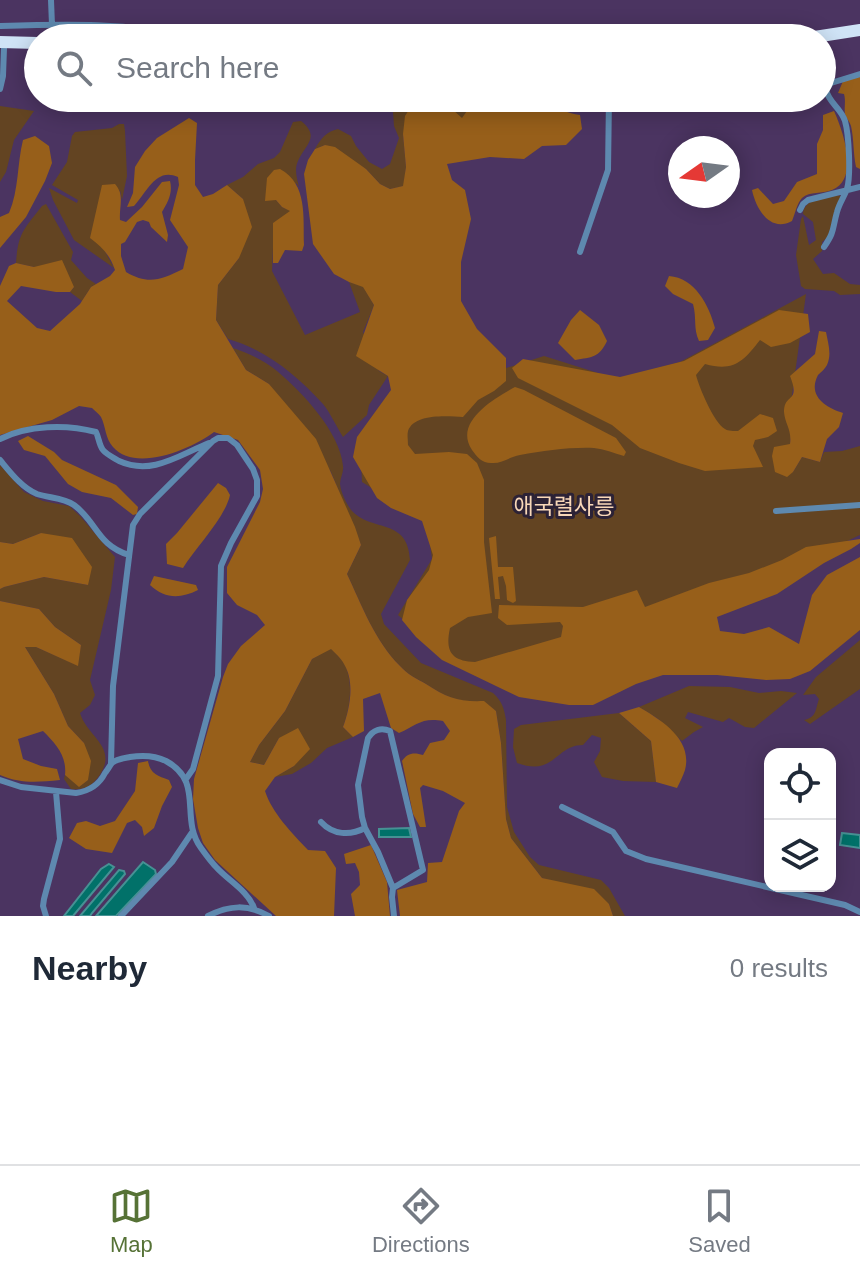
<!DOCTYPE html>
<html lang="en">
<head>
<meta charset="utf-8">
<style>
	body { margin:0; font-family:Helvetica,"Noto Sans KR",sans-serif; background:#f2f2f3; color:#1f2937 }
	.controls { position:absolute; right:24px; bottom:24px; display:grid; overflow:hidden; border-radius:16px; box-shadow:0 4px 20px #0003 }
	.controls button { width:72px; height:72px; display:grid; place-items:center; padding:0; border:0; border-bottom:2px solid #e0e1e3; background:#fff; color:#1f2937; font:40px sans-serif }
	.compass { position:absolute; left:668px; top:136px; width:72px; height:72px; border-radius:50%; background:#fff; box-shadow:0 4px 20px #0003; rotate:256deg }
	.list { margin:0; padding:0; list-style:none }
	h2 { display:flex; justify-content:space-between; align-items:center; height:104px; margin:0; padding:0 32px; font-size:34px }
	h2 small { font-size:26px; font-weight:400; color:#747a83 }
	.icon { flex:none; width:44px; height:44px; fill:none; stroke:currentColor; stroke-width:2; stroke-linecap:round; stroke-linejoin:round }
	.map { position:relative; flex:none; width:860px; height:916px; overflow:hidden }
	.search { position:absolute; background:#fff; box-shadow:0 4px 20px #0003; left:24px; right:24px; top:24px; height:88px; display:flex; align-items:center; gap:20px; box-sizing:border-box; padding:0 28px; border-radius:44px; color:#747a83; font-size:30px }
	.sheet { height:248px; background:#fff }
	nav { display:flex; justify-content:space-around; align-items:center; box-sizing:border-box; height:112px; border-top:2px solid #e0e1e3; background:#fff; font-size:22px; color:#747a83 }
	nav a { display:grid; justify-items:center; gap:4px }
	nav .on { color:#567236 }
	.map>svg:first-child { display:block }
</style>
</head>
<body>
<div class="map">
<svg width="860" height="916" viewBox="0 0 860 916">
	<rect width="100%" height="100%" fill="#4b3461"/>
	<path fill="#634422" d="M 392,98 L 476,98 L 463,118 L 403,134 L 406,167 L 404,186 L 390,189 L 380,184 L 366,169 L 325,145 L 315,149 C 321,138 326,132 338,129 L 351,136 L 356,146 L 369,162 L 382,169 L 390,164 L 399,138 L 394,126 Z
		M 0,106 L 34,111 L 14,140 L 6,172 L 0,182 Z
		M 301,121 C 321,137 305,145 298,161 C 294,169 297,179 299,187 L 296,183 L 276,200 L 282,207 L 291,211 L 273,248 L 272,271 L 305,335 L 360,312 L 349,282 L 363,286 L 374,305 L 363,332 L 379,371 L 388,376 L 369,405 L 367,415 L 343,437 C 336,426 331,414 323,404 C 297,375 265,349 228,339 L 216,320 L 218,285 L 239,258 L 243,199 L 227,185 L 243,177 L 258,164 L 274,158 L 280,152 L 293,122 Z
		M 119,124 L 124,124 L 125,131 L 127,176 L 122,200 L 120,190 L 102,246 L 114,268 L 74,240 L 53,200 L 49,188 L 77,203 L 78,200 L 52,185 L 67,162 L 72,136 L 75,132 L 112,128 Z
		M 835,195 L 841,196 L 830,235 L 822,242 L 822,251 L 813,259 L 823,274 L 834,273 L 850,284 L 860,285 L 860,294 L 840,295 L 834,291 L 805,289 L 801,286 L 796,255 L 801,219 L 803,216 L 809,245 L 816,240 L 813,222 L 803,214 C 804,199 823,198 835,195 Z
		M 46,204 L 73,252 L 71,260 L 87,278 L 96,284 L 91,287 L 82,301 L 70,292 L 74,287 L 34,267 L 16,263 C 18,233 24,229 42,206 Z
		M 806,294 L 788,424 L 791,434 L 790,444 L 793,472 L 802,457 L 820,462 L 824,452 L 842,451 L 860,446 L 860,535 L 721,600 L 480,664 L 455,665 L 398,615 L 432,559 L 427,522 L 362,482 L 360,440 L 456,384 L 544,356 L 617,379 L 680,362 Z
		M 233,348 C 248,353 265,361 277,371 C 302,392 340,432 343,466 C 344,472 340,478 340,484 C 341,493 347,506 353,512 C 373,532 408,518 410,560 L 381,614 L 384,624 L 421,663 L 493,693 C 502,701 504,708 506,720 L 507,807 L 514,832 L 530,857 L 539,865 L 601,880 L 609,888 L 625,916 L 613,916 L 609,904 L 564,884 L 542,878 L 511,838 L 506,819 L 501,743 L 496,711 L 484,702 C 459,702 447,698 426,684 C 417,679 407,674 400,666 C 375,641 362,606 347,574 L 361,545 L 331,472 L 269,384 L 246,370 Z
		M 0,465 L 24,492 L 43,501 L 69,506 L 80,516 L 115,557 L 111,590 L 90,680 L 95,695 L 90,705 L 80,713 C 87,737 119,747 99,776 C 91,787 84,790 71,789 L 64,779 L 65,775 L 79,786 L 84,743 L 68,726 L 54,694 L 25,647 L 36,647 L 77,665 L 81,645 L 55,627 L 39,609 L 0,601 L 0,589 L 4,587 L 44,577 L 88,585 L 41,533 L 13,544 L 0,542 Z
		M 860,640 L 860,689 L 810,724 L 804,720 C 817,717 815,710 819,699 L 815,694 L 803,695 L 816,677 Z
		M 331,648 C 335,653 341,658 344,663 C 354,682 350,708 343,727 L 353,737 L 327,748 L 311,763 L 292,774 L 275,777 L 294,766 L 279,738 L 264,765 L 250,762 L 259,745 L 285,711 L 312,659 Z
		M 689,686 L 730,687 L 759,693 L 781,691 L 797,693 L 754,728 L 745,727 L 729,718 L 723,722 L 688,712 L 685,718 L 703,727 L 694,732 L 682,741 L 657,718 L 639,707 Z
		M 619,713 L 651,741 L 656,782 L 623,781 L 602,777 L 594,762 L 600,751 L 601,738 L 592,735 L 583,745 C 555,745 555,777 517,763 L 513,747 L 514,729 L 521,725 Z"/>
	<path fill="#975f1a" d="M 860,76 L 860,169 L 856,167 C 853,153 854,139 851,126 C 850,122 846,118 845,114 C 844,107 846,101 844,94 L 838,93 L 843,81 Z
		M 476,98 L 486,98 L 490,105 L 497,104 L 498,98 L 552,98 C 559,110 567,113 580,115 L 582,129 L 566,145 L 542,146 L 524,159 L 490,157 L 447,164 L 452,180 L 465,190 L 471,219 L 461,262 L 461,301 L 477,329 L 506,358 L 506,381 L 494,391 L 478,400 L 463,417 C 448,416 414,413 408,431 C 407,436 408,440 408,445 L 415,454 L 449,452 L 467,454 L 477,463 L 484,480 L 484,542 L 492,613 L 468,617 L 450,628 C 445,651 451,661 475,662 L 561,637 L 563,626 L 560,622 L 507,625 L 498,618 L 499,605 L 583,607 L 637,590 L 645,607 L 709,583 L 749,573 L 782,560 L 806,547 L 860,539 L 860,543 L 851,549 L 824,563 L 777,594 L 717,617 L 720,631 L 744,634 L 769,627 L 799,644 L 812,595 L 827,575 L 860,557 L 860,630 L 810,671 L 790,679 L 766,680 L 717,675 L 663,675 L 636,684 L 593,705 L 569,705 L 519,697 L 442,660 L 416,637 L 402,620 L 407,600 L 429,570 L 433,555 L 422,521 L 391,508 L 377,498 L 353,457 L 357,437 L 391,390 L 388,376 L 356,356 L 374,305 L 363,287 L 349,282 L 334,274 L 313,244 L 304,174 L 308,160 L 315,149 L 325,145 L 335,147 L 366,169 L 380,184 L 390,189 L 403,186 L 406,167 L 403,134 L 405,116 L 416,99 L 433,102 L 442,100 L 462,118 Z
		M 834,111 C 843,131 860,179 832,190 C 822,194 810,191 802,198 C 797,203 795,214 792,221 C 770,233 756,209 752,190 L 758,188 L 773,204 L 784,201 L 797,182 L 817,174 L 817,144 L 823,130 L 823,115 Z
		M 189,118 L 197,123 L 195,160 L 195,185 L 203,197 L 213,194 L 227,185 L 243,199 L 252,227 L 239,258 L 218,285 L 216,320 L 246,370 L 269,384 L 316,439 L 355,527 L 361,545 L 347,574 C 362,606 375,641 400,666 C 407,674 417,679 426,684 C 447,698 459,702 484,701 L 496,711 L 501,743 L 506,819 L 511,838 L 542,878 L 594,889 L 609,904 L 613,916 L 400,916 L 397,890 L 427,882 L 428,863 L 442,862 L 459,811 L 465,803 L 443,791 L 423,785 L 420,788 L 426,827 L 420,827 L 413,814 L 402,761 C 407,753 414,752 423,755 L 430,743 L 444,740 L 450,731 L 443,721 C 422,717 417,725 399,733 L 391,728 L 380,693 L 363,699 L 364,731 L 353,737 L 343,727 C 350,708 355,682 344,664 C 341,658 335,653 331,649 L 312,659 L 285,711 L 259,745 L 250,762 L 264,765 L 279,738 L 298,728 L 310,749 L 294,766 L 275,777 L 265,791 C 272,813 292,833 308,850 L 325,851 L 336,868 L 334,916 L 276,916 L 215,860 L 203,843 L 198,828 L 193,799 L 194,779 L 223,677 L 228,664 L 241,646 L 265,625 L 257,615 L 237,605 L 227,593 L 227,567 L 260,502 L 263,489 L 260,470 L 238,440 L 214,432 C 192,449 135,473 113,447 C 105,438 106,427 101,417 C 99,414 95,411 92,408 L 79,406 L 52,420 L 0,435 L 0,286 L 9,266 L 16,263 L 34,267 L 62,260 L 74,287 L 70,292 L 56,292 L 21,286 L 7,301 L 37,328 L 50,331 L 80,304 L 91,287 L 110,276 L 115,270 C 110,255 102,247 90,238 L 102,185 L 115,184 C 125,195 119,206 120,220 L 126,222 L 142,207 L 162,182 L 170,181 C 173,193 168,202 162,212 L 168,235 L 167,242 L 151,227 L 149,222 L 143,220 L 137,222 L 125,242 L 121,244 L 121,256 L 126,272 C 148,285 161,280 183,269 L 188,247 L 170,220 L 179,185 L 178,177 C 156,167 147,192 134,206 L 127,207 L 133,193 L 135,167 L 145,151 L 157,138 Z
		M 35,136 L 49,146 L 52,163 L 45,181 L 26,217 L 0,248 L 0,217 L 9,213 C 19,190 17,164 23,140 Z
		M 280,169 C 308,184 303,218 304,245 L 302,251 L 285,250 L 278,263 L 273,263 L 273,223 L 290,211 L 282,207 L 276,200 L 265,201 L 267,178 L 274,170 Z
		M 669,276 C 695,278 709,305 715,328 L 708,340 L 699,341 C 693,328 697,319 693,304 L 673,294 L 665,286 Z
		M 580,310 L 599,325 L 607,341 C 599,358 592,357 575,360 L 558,343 L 571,320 Z
		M 779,310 L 808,314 L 810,332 L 790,343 L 771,347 L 760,340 C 743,362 733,372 705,364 L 696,375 C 699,387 714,423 725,429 C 728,431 734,431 738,431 L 760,414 L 773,418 L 777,431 L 768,437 L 755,440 L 753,446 L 763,467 L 705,471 L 679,463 L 640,448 L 612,425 L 518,378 L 512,368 L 523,359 L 620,377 L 684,361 Z
		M 819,331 L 826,332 C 828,343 832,354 827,365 C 825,369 821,372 818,375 C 807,396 826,408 843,413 L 839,427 L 827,439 L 820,462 L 802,457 L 793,472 L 787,477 L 775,472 L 772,456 L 774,447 L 790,444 C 792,430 785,424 784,412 C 784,392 801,404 790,376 L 815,354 Z
		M 515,387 L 524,390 L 616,438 L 626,452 L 624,456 C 614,453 604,449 594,448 C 569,447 544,451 520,455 C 509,457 502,464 491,463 C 482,463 477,457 472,450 C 453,422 495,398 515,387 Z
		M 28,436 L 54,452 L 62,460 L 116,485 L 138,507 L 137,514 L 133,515 L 111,498 L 82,492 L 68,484 L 45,456 L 24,450 L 18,441 Z
		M 218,483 L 226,488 L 230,495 C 225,518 196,547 183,568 L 167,564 L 166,544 L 177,533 Z
		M 41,533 L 72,538 L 92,567 L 88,585 L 44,577 L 4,587 L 0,589 L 0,542 L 13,544 Z
		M 496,536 L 498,567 L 513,567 L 516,601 L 513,603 L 507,600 L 506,586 L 503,576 L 498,577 L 500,599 L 495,599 L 489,538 Z
		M 154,576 L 196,585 L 198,590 C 180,599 165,599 150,585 Z
		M 0,601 L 39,609 L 55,627 L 81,645 L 78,666 L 36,647 L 25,647 L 54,694 L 68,726 L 84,743 L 91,761 L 88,780 L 79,787 L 65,775 C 67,756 56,744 43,731 L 18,739 L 23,759 L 41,766 L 57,769 L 60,780 C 38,782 21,784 0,775 Z
		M 639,707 C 661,720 693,739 685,770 C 683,776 680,782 677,788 L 656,782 L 651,741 L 619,713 Z
		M 148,761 C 150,774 158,776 169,780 L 172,787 L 162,806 L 154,828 L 144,836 L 142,827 L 135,820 L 127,823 L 112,853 L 86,849 L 69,838 L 77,823 L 86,821 L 100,826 L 115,821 L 135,791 L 138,763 Z
		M 371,845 L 387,882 L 390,916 L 355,916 L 351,894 L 360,885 L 359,872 L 355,863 L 346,864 L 344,854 Z"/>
	<path fill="#017169" stroke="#479194" stroke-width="2" d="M 409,828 L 411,837 L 379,837 L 379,829 Z
		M 842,833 L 860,835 L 860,848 L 840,845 Z
		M 143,862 L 155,870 L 156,874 L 116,916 L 96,916 Z
		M 109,864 L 114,867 L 73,916 L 64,916 L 101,869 Z
		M 119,870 L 124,871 L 125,874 L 92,913 L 90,916 L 80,916 Z"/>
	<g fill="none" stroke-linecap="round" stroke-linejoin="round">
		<path stroke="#5e89af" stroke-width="6" d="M 51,0 L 52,25
			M 0,26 C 65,24 129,22 193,38
			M 0,89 L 3,76 L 4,48
			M 800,210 L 803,204 L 808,200 L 860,187
			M 824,247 C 835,231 832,230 837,212 C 839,204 844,197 847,189 C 851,176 849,135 845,121 C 841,108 829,103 826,90 L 831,83 L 860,74
			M 580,252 L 608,170 L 609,98
			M 0,439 C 28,425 66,424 96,432 C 99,438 99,445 103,450 C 106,454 114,458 119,461 C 152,476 179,455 209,443
			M 0,460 C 10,472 22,488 37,494 C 49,498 64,498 74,505 C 97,522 97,545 129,555
			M 776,511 L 860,505
			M 111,763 L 113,686 L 133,525 L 140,514 L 213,441 L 218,438 L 228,438 L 237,445 L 253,469 L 257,480 L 257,496 L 231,543 L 221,566 L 218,676 L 193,769 L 186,779
			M 0,780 L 21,787 L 76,793 C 89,791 99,785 105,773 C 106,772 111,764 112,763 C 116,759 125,758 130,757 C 142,755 154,755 166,761 C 205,782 179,818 201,848 C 206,855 211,862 217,868 C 229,881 248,891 254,908
			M 562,807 L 613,832 L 626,851 L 646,859 L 845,905 L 860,912
			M 321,822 C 333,835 350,836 365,828 L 362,817 L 358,785 L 368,738 C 373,730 381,727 390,731 L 423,870 L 393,888 L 392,897 L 394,916
			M 365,828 L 378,852 L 393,888
			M 46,916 L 43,906 L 44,899 L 60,839 L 56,792
			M 121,916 L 172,862 L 193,831
			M 208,916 C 229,905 248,904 269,916"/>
		<path stroke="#cfe3f6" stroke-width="12" d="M 808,38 L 860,30
			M 0,42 L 38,43"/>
	</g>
	<g text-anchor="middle" stroke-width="6" stroke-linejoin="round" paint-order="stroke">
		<g font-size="22" fill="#f8d7b8" stroke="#2c2236">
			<text x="564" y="514">애국렬사릉</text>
		</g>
	</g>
</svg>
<div class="controls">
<button><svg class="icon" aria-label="locate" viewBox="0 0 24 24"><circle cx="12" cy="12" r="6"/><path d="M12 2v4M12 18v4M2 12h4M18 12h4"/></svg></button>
<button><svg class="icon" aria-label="layers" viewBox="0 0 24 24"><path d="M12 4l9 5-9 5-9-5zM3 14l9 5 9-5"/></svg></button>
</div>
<svg class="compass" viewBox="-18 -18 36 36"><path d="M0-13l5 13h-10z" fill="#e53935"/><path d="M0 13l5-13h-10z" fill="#747a83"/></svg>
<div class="search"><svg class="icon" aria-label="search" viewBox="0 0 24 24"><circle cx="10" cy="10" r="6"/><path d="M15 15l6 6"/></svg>Search here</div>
</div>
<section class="sheet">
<h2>Nearby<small>0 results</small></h2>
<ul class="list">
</ul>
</section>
<nav>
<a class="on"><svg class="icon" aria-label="map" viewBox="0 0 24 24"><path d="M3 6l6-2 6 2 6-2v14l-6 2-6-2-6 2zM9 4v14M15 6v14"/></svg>Map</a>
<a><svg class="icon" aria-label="directions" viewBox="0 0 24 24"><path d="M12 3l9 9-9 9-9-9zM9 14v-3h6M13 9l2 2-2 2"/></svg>Directions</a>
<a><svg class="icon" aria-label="saved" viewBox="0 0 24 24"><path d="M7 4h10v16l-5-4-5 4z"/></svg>Saved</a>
</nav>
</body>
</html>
